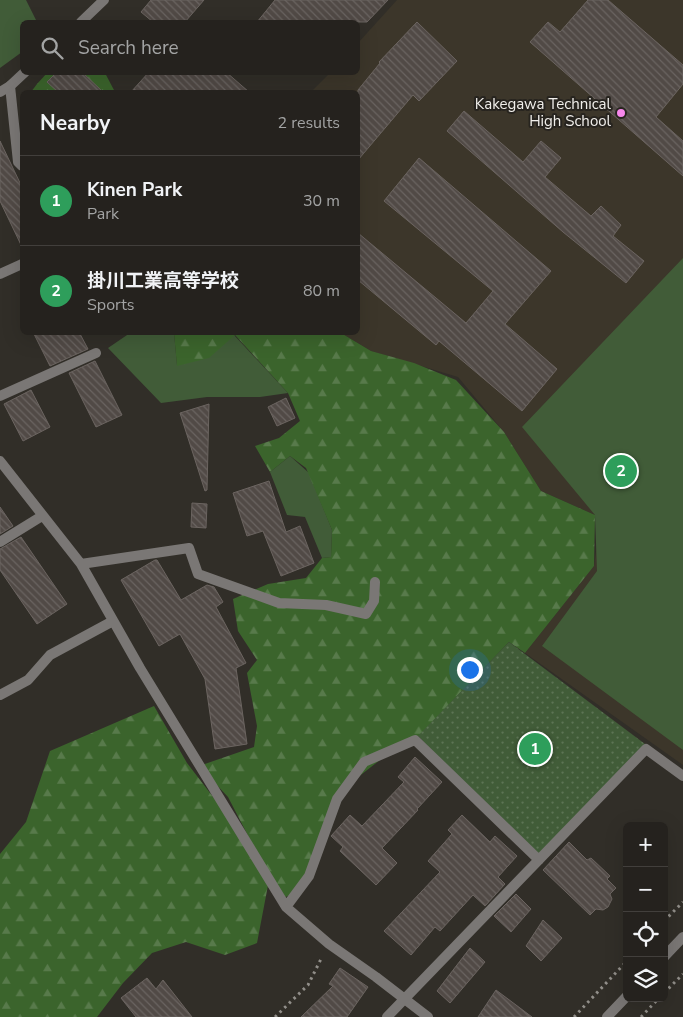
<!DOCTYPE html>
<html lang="en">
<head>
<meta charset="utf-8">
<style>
	body { margin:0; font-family:"Nunito Sans","Noto Sans JP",sans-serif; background:#312f2b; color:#f1f3f6 }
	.controls { position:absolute; right:15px; bottom:15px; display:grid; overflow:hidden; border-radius:8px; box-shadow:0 5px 20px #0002 }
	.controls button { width:45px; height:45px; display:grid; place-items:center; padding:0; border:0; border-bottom:1px solid #423f3c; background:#25221e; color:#f1f3f6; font:25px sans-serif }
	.you { position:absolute; left:469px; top:669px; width:18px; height:18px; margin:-12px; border:4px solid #fff; border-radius:50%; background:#1a73e8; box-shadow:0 0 0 8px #1a73e833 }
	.badge { display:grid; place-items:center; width:32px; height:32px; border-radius:50%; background:#db2777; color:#fff; font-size:16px; font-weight:700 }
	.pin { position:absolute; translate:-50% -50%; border:2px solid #fff; box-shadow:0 1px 5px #0006 }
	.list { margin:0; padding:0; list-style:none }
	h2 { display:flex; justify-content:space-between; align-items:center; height:65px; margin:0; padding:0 20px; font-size:21px }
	h2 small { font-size:16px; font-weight:400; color:#a3a4a4 }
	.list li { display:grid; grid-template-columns:32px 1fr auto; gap:15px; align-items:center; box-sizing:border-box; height:90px; padding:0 20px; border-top:1px solid #423f3c }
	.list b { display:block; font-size:19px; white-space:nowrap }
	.list p { margin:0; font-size:16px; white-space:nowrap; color:#a3a4a4 }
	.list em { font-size:16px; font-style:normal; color:#a3a4a4 }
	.icon { flex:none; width:28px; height:28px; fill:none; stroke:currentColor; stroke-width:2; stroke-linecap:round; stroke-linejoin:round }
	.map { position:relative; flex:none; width:683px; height:1017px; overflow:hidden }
	.search { position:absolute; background:#25221e; box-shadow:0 5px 20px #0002; left:20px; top:20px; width:340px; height:55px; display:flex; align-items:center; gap:12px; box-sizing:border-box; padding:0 18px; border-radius:8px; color:#a3a4a4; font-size:19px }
	.panel { position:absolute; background:#25221e; box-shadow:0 5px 20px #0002; left:20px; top:90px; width:340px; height:245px; border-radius:8px }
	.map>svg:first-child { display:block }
</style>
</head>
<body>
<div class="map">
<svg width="683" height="1017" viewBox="0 0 683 1017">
	<defs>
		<pattern id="forest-firs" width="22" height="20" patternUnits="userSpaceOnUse" patternTransform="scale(1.25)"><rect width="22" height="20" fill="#3b642c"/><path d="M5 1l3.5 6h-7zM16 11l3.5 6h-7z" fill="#587a4b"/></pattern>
		<pattern id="park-dots" width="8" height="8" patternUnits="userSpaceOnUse" patternTransform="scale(1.25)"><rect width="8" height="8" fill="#415c38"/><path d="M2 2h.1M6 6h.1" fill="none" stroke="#5d7455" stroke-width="1.8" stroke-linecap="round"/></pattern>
		<pattern id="building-back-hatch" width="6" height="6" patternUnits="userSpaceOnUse" patternTransform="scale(1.25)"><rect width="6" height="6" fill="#514a46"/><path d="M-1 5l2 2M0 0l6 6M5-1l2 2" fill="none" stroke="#6a6461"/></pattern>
	</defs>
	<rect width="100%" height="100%" fill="#312e28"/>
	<path fill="#3c362a" d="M 397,0 L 683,0 L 683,765 L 525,653 L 594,566 L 598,537 L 595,515 L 541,491 L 504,432 L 458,377 L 371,351 L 341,333 L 358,332 L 358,92 L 311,92 L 330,73 L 358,72 L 358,43 Z"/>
	<path fill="#415c38" d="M 0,0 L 26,0 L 37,22 L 22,22 L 22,52 L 0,68 Z
		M 683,258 L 683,750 L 542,646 L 597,571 L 595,515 L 522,427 Z
		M 130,333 L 174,333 L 177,365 L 234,335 L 288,393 L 260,397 L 207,397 L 161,403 L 108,348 Z
		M 290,456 L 309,473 L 332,530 L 331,557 L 322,558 L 305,517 L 287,515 L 270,472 Z"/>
	<path fill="url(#forest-firs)" d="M 48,72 L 105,73 L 115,92 L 31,92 L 37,84 Z
		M 174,333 L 341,333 L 371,351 L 414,363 L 456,380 L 504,432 L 541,491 L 595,515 L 594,566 L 525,653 L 509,642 L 415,740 L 394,749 L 348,785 L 297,892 L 281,899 L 228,797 L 199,766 L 254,747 L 257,726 L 247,673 L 257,660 L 238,631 L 233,599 L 268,584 L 306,578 L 322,558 L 331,557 L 332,530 L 306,468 L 290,456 L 270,472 L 255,446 L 279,438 L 300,421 L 288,393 L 235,335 L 209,358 L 177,366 Z
		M 154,706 L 187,763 L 240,832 L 269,880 L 257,943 L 225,955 L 186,942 L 152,953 L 123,983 L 97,1017 L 0,1017 L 0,854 L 26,822 L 50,751 Z"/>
	<path fill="url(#park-dots)" d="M 509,642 L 645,744 L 539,860 L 418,736 Z"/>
	<path fill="url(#building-back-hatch)" stroke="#6b6460" d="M 151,0 L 204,0 L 185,22 L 153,22 L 141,12 Z
		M 275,0 L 388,0 L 367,22 L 257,22 Z
		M 588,0 L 608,0 L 683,65 L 683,84 L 656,117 L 683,141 L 683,176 L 530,42 L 548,22 L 560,32 Z
		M 417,22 L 457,61 L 419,101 L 413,95 L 358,160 L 358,90 L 380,63 L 379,62 Z
		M 57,72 L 82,72 L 103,92 L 58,92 L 47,82 Z
		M 149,72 L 226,72 L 249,92 L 131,92 Z
		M 464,111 L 523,162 L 541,141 L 561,158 L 545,177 L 591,216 L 601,206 L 621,225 L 613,236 L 644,261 L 626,283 L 563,232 L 447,131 Z
		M 0,141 L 22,187 L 22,247 L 0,201 Z
		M 419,158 L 551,271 L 505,324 L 557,369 L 522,411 L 439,341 L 436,345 L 358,280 L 358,233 L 466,323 L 493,291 L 384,201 Z
		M 33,332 L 79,332 L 88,349 L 50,366 Z
		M 95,361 L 122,415 L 96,427 L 69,373 Z
		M 31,390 L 50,427 L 23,441 L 4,404 Z
		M 286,398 L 295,418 L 277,426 L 268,407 Z
		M 209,404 L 207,490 L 205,491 L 180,413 Z
		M 269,481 L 286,532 L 300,526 L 314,563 L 281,576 L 263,531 L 247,536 L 233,493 Z
		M 192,503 L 207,504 L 206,528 L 191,527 Z
		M 0,507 L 13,526 L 0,534 Z
		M 21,537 L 67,604 L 37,624 L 0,570 L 0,549 Z
		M 155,560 L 157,560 L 181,600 L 207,585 L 214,587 L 223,602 L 216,607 L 246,663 L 236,668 L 247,744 L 215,749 L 205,679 L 180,634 L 159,646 L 121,580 Z
		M 415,757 L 442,782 L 417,809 L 418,810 L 382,848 L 397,863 L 376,885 L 340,851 L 343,847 L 331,836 L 350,815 L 362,826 L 404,782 L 398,777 Z
		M 462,815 L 490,842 L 495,836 L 517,856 L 498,877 L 505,884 L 485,906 L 473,895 L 440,931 L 435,927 L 411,955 L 384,931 L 440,872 L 428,861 L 452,834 L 448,830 Z
		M 569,842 L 587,860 L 591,858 L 610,876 L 607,879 L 616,888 L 610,894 L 612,899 L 608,907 L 603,910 L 596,909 L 590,915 L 543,870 Z
		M 516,894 L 531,909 L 511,932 L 494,916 Z
		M 543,920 L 562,938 L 541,961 L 526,946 Z
		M 470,948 L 485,962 L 450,1003 L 437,991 Z
		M 340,968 L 368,987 L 347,1017 L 301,1017 L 333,986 L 329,984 Z
		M 147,978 L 156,989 L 163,980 L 192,1017 L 136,1017 L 121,998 Z
		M 496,990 L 532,1017 L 478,1017 Z"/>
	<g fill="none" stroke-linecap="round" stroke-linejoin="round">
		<path stroke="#918e89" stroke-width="3" stroke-dasharray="2.5 4" stroke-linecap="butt" d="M 664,921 L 683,902
			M 664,993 L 683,974
			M 275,1017 L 308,985 L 322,957
			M 574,1017 L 627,961
			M 641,1017 L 659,998"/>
		<path stroke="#7a7775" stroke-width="10" d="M 10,86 L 18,162 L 22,166
			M 0,274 L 22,264
			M 0,396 L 96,353
			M 0,461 L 81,564 L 140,668 L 286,907 L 329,944 L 376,977 L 428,1017
			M 0,542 L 42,516
			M 81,564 L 189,548 L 198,574 L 279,603 L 326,605 L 366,614 L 374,601 L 375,582
			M 0,695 L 28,680 L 50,655 L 113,621
			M 286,907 L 309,876 L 337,799 L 364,762 L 415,740 L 539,860
			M 387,1017 L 646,749 L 683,776"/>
		<path stroke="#7a7775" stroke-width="10" d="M 81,22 L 104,0
			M 0,92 L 10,86 L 25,72
			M 664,957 L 683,937
			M 607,1017 L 627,996"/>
	</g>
	<circle fill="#f788ec" stroke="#27241f" stroke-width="2" cx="621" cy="113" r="5"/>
	<g text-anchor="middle" stroke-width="4" stroke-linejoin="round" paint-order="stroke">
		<g font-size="15" fill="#f1efeb" stroke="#27241f" text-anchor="end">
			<text x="611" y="109">Kakegawa Technical<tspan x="611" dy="17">High School</tspan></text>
		</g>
	</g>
</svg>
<div class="controls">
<button>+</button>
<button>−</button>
<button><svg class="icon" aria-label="locate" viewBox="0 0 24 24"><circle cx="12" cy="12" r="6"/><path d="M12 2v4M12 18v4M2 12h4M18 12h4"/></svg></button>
<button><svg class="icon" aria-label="layers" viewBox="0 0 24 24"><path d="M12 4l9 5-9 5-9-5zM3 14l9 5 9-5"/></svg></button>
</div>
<div class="you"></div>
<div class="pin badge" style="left:535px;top:749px;background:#2e9e5b">1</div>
<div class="pin badge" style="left:621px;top:471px;background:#2e9e5b">2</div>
<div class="search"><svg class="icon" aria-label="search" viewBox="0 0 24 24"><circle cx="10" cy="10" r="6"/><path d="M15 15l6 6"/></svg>Search here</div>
<section class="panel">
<h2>Nearby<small>2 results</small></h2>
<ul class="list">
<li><span class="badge" style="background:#2e9e5b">1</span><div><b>Kinen Park</b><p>Park</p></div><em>30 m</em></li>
<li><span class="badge" style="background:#2e9e5b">2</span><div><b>掛川工業高等学校</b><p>Sports</p></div><em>80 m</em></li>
</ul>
</section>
</div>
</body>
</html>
